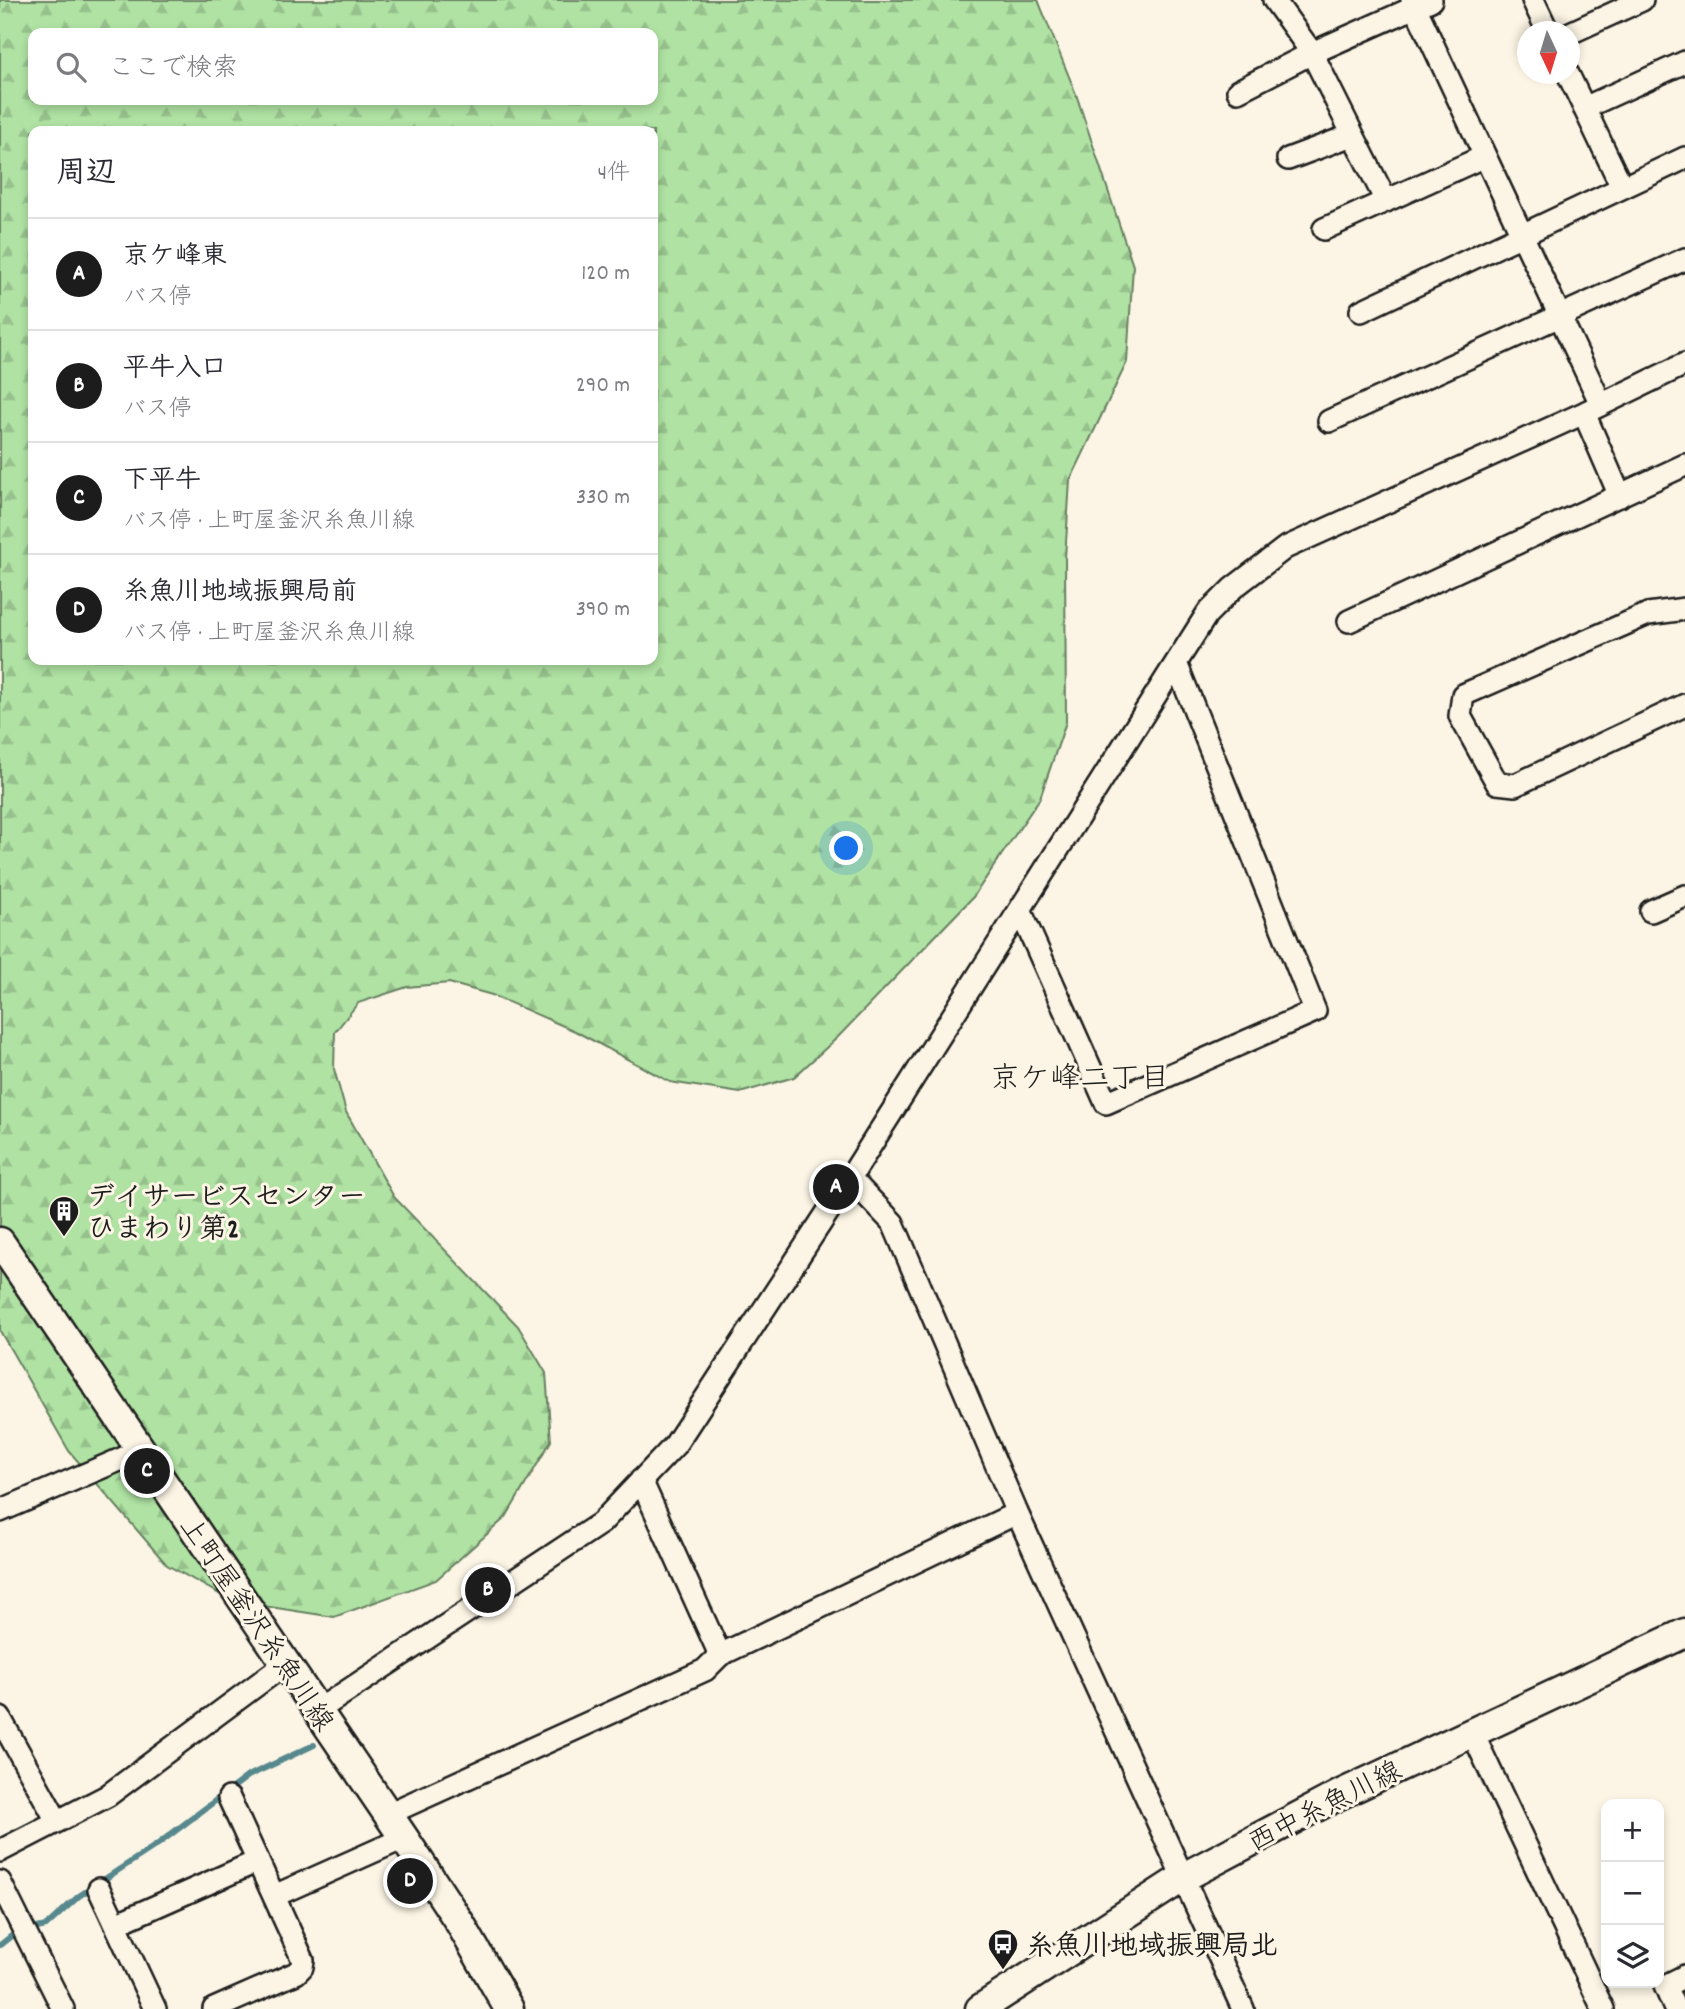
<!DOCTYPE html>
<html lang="ja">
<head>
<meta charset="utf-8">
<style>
	body { margin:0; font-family:Dekko,"Klee One",sans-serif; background:#f2f2f3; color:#2b2b33 }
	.controls { position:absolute; right:21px; bottom:21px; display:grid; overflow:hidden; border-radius:14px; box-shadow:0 4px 10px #0003 }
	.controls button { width:63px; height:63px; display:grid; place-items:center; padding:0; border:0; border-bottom:2px solid #e1e1e2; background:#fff; color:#2b2b33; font:35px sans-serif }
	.compass { position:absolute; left:1517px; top:21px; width:63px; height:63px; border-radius:50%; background:#fff; box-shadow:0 4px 10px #0003; rotate:176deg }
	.you { position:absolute; left:847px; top:849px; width:24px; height:24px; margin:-18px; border:5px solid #fff; border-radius:50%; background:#1a73e8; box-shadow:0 0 0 10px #1a73e833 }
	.badge { display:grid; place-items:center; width:46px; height:46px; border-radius:50%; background:#1c1c1c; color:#fff; font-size:23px; font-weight:700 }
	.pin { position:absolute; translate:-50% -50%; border:4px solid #fff; box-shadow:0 2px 7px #0006 }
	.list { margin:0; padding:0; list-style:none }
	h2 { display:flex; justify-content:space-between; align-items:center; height:91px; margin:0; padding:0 28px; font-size:30px }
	h2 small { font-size:23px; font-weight:400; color:#7c7c81 }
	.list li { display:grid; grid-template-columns:46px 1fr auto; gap:21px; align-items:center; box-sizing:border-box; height:112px; padding:0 28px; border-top:2px solid #e1e1e2 }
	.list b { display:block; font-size:26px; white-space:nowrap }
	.list p { margin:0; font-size:23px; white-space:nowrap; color:#7c7c81 }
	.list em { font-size:23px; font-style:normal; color:#7c7c81 }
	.icon { flex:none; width:38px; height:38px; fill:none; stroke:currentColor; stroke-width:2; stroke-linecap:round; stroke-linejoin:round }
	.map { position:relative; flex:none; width:1685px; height:2009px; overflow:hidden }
	.search { position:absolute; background:#fff; box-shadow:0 4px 10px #0003; left:28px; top:28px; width:630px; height:77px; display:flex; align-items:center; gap:18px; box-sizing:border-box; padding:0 24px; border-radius:14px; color:#7c7c81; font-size:26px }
	.panel { position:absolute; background:#fff; box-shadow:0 4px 10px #0003; left:28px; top:126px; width:630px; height:539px; border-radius:14px }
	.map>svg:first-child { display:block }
</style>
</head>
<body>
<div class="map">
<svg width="1685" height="2009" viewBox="0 0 1685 2009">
	<defs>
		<pattern id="forest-firs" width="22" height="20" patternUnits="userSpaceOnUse" patternTransform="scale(1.75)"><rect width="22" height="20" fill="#afe2a3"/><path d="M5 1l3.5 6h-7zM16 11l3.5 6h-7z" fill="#96c18c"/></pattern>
	</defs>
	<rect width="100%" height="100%" fill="#fcf5e5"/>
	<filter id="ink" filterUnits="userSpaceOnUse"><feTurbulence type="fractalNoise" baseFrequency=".0143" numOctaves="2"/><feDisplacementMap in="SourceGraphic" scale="14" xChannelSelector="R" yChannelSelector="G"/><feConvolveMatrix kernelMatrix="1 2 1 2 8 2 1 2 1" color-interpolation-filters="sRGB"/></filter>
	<g filter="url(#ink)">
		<path fill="url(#forest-firs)" stroke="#667f60" stroke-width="2" fill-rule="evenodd" d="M 0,0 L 1038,0 L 1076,94 L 1133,266 L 1127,362 L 1070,481 L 1065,558 L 1066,722 L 1040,798 L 973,897 L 837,1038 L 794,1077 L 740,1093 L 670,1082 L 575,1031 L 492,995 L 449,983 L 407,987 L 358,1003 L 335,1032 L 334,1069 L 346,1112 L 394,1197 L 518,1326 L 546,1373 L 551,1441 L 506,1517 L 436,1580 L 334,1617 L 232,1601 L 167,1565 L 69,1451 L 0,1331 ZM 33,33 L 653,33 L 653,100 L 33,100 ZM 33,131 L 653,131 L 653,660 L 33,660 Z"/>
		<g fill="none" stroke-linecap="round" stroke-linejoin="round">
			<path stroke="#57888d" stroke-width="6" d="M 0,1945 L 15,1933 L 46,1926 L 79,1896 L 158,1844 L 248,1776 L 314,1745"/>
			<g stroke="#1c1c1c" stroke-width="26">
				<path id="minor" d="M 1274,0 L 1312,53 L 1386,201
					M 1412,0 L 1601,404
					M 1533,0 L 1548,32
					M 1570,33 L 1642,0
					M 1568,74 L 1622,187
					M 1238,91 L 1312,53 L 1431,0
					M 1584,108 L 1685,62
					M 1288,159 L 1352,135
					M 1324,229 L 1485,156
					M 1361,311 L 1685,158
					M 1584,413 L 1620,496
					M 1329,421 L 1685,259
					M 1685,609 L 1648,614 L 1463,695 L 1460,716 L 1497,783 L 1515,785 L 1685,705
					M 1349,621 L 1685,465
					M 1020,910 L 1106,1103 L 1315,1011 L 1176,663
					M 1651,911 L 1685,896
					M 850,1178 L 893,1223 L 1017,1513 L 1243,2009
					M 641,1480 L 720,1655
					M 0,1511 L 140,1451
					M 317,1711 L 601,1523 L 675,1445 L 850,1178 L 1207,614 L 1233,588 L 1285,548 L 1584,413 L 1685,364
					M 0,1718 L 57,1821
					M 1472,1732 L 1603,2009
					M 388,1814 L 705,1670 L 720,1655 L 1017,1513
					M 0,1851 L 107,1796 L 285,1664
					M 0,1882 L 63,2009
					M 99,1889 L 155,2009
					M 274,1896 L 404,1838
					M 116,1924 L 258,1861
					M 214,2009 L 296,1973 L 302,1967 L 303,1960 L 229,1798
					M 1675,2009 L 1665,1986 L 1685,1976"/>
			</g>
			<g stroke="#1c1c1c" stroke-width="33">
				<path id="major" d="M 0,1242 L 404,1838 L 460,1923 L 509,2009
					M 980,2009 L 1182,1878 L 1341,1794 L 1685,1633"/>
			</g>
			<use href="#minor" stroke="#fcf5e5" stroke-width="21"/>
			<use href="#major" stroke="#fcf5e5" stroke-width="28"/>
		</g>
	</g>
	<defs>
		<g id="building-pin" transform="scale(1.575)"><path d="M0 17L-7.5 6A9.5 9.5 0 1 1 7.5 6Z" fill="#1c1c1c" stroke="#fcf5e5"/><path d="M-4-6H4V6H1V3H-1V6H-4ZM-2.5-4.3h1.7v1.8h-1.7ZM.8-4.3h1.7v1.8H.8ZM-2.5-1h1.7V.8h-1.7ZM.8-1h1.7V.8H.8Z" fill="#fff"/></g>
		<g id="bus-pin" transform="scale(1.575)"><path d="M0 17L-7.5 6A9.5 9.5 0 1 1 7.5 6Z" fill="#1c1c1c" stroke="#fcf5e5"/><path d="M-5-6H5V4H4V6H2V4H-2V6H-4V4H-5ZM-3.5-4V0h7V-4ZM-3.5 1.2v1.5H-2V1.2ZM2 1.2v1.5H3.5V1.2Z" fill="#fff"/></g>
	</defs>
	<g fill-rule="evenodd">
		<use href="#building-pin" x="64" y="1211"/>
		<use href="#bus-pin" x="1003" y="1944"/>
	</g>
	<g text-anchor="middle" stroke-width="6" stroke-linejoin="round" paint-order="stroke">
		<g font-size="28" font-weight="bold" fill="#1c1c1c" stroke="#fcf5e5" text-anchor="start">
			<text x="87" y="1205">デイサービスセンター<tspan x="87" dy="32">ひまわり第2</tspan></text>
			<text x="1026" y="1954">糸魚川地域振興局北</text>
		</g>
		<g font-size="28" fill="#1c1c1c" stroke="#fcf5e5">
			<text transform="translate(258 1623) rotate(56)" y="10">上町屋釜沢糸魚川線</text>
			<text transform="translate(1324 1805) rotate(-27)" y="10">西中糸魚川線</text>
		</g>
		<g font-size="30" fill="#1c1c1c" stroke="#fcf5e5">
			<text x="1080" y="1087">京ケ峰二丁目</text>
		</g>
	</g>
</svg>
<div class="controls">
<button>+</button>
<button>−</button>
<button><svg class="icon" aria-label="layers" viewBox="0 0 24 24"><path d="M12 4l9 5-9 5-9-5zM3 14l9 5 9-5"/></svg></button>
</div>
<svg class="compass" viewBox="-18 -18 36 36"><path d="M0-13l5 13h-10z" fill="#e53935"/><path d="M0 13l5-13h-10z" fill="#7c7c81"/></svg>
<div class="you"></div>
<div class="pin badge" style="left:836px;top:1187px">A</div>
<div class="pin badge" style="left:488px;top:1590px">B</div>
<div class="pin badge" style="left:147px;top:1471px">C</div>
<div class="pin badge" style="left:410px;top:1881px">D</div>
<div class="search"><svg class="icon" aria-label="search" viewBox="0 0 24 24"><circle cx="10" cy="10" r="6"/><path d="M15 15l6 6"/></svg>ここで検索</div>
<section class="panel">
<h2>周辺<small>4件</small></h2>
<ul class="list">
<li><span class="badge">A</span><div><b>京ケ峰東</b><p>バス停</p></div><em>120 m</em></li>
<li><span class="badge">B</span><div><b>平牛入口</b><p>バス停</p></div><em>290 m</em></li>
<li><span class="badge">C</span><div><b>下平牛</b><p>バス停 · 上町屋釜沢糸魚川線</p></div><em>330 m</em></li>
<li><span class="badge">D</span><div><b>糸魚川地域振興局前</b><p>バス停 · 上町屋釜沢糸魚川線</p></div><em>390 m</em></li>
</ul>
</section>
</div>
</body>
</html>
